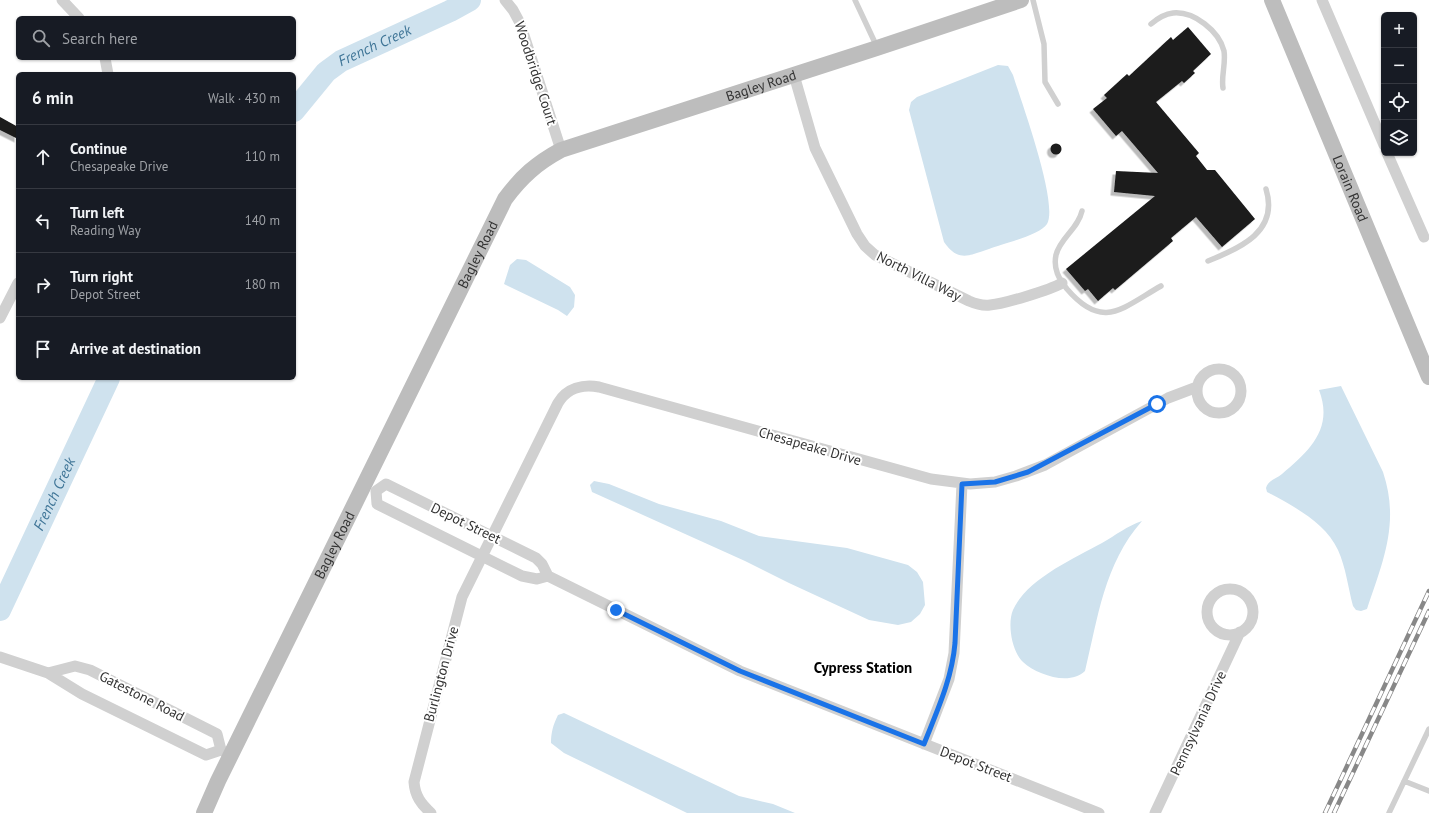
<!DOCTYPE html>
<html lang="en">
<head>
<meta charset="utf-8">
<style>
	body { margin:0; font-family:"PT Sans",sans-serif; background:#20242c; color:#f1f3f6 }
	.controls { position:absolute; right:12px; top:12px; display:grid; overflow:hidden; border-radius:6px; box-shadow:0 1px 3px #0004 }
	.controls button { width:36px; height:36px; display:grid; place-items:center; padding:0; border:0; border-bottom:1px solid #363941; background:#171b24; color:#f1f3f6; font:20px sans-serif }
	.stop { position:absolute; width:12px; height:12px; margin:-9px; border:3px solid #1a73e8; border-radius:50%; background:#fff }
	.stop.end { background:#1a73e8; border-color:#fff; box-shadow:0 1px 4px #0008 }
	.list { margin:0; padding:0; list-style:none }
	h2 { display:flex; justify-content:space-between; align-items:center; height:52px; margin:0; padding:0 16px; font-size:17px }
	h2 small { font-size:13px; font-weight:400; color:#9ea1a6 }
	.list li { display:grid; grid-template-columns:26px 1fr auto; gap:12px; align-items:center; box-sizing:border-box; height:64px; padding:0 16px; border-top:1px solid #363941 }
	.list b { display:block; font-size:15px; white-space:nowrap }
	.list p { margin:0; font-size:13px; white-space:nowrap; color:#9ea1a6 }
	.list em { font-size:13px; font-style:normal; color:#9ea1a6 }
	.icon { flex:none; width:22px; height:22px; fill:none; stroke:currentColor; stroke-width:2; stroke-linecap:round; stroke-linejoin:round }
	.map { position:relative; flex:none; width:1429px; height:813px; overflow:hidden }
	.search { position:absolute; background:#171b24; box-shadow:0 1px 3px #0004; left:16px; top:16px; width:280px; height:44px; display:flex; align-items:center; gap:10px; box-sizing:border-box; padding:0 14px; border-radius:6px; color:#9ea1a6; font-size:15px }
	.panel { position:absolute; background:#171b24; box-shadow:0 1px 3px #0004; left:16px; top:72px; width:280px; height:308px; border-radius:6px }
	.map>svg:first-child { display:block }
</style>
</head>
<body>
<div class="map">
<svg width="1429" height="813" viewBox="0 0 1429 813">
	<defs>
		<filter id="shadow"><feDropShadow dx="-3.5" dy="3.5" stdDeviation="0" flood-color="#0004"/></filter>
	</defs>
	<rect width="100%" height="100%" fill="#fff"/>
	<path fill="#cfe2ee" d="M 998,65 L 1008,66 L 1013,75 C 1021,101 1059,204 1047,224 C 1040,235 1002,244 989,249 C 968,256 958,262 944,242 L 909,110 L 911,102 L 917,97 Z
		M 517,259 L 526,260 L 570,287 L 575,295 L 574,307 L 567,316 L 558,310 L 504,284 L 510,265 Z
		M 1341,386 L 1383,472 C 1400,523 1383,561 1367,609 L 1361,611 L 1356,610 L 1353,606 C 1348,587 1346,568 1338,550 C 1325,522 1293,506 1267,492 L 1266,488 C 1268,480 1276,479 1282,474 C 1309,451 1334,429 1319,390 Z
		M 594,481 L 609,484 L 659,504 L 721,521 L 759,536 L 847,548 L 908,565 L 917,572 L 923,582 L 925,605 L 920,614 L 911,622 L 898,625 L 869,620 L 789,583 L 745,561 L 592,492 L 590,485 Z
		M 1142,521 C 1104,564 1098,618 1085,671 C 1070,686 1037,675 1023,662 C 1012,652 1007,624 1013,610 C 1027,579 1073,559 1102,543 C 1116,535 1127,526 1142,521 Z
		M 564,713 L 739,796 L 773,804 L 795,813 L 687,813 L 564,753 L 551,743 C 551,733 553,725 558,715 Z"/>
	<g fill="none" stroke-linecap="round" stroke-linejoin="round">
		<g stroke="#cfe2ee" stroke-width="22">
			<path id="s1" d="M 294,111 L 326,72 L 341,61 L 450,11 L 470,0"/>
			<path id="s2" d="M 0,610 L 109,378"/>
		</g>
	</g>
	<path fill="#1a1a1a" filter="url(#shadow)" d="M 1188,27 L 1211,54 L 1193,71 L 1195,73 L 1184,83 L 1182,81 L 1156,102 L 1199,153 L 1196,156 L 1207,170 L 1215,170 L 1255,219 L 1222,247 L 1196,217 L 1171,238 L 1173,241 L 1121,285 L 1115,290 L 1113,288 L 1098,301 L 1088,289 L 1085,291 L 1066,269 L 1155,196 L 1114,192 L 1116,171 L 1158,173 L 1122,131 L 1116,136 L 1093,109 L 1107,98 L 1104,95 L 1127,74 L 1129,76 L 1171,37 L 1173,40 Z
		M 0,117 L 18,127 L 18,139 L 0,130 Z
		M1050.5 149a5.5 5.5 0 1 1 11 0a5.5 5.5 0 1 1-11 0Z"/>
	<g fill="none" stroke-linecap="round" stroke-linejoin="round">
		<path stroke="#d0d0d0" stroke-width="5.5" d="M 855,0 L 877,47
			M 1033,0 L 1044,44 L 1045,82 L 1058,104
			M 1151,24 C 1158,18 1164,14 1173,13 C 1194,11 1219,31 1224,51 C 1226,64 1221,76 1223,88
			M 1082,211 C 1078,229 1060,238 1056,255 C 1053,269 1059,279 1067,289 C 1103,331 1122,308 1161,286
			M 1208,261 C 1241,248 1279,231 1266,189
			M 1404,781 L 1429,791
			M 1389,813 L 1429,729"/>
		<path stroke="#d0d0d0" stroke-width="11" d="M 62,0 L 79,18
			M 505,0 L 513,10 L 520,23 L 561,150
			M 1322,0 L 1384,145
			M 105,58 L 108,74
			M 794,75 L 815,148 L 857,234 L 865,246 L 875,255 L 969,301 C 976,304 983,306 990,305 C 1004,304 1050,290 1062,283
			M 1387,153 L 1424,237
			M 0,318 L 18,283
			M1197 391a22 22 0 1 1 44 0a22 22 0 1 1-44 0Z
			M 386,484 L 536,558 L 542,564 L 548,576 L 537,579 L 522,576 L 377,504 L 376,491 Z
			M 548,576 L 740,671 L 1099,813
			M1207 612a23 23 0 1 1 46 0a23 23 0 1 1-46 0Z
			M 0,657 L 48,673 L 82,694 L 206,755 L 221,750 L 231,755
			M 48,673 L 75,666 L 90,670 L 217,734 L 221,750
			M 924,744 L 949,679 L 954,653 L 962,484
			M 431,813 C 421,804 415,796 414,782 L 462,597 L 558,403 C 567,388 583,384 599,387 L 931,479 L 970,484 L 995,482 L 1016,476 L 1045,465 L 1168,398 L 1197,387
			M 1155,813 L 1240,632"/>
		<g stroke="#bdbdbd" stroke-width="16">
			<path id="s3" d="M 1272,0 L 1429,377"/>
			<path id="s4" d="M 204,813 L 218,781 L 505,199 C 521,177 537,163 561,150 L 877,48 L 1021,0"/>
		</g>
		<g stroke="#888" stroke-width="4.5">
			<path id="rail" d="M 1325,813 L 1429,591
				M 1334,813 L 1429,611"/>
		</g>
		<use href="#rail" stroke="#fff" stroke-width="3" stroke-dasharray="9" stroke-linecap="butt"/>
	</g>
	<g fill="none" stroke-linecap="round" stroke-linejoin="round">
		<path stroke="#1a73e8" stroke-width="5" d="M 616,610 L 740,671 L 924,744 C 937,711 952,679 955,643 L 962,484 L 995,482 L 1028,472 L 1157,404"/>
	</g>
	<g text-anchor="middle" stroke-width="4" stroke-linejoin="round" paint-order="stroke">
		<g font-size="14" fill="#333" stroke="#fff">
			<text transform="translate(536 73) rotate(72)" y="5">Woodbridge Court</text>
			<text dy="5" stroke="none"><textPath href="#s4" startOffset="969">Bagley Road</textPath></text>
			<text dy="5" stroke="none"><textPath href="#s3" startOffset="204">Lorain Road</textPath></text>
			<text dy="5" stroke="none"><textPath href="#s4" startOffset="622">Bagley Road</textPath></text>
			<text transform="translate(919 276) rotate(27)" y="5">North Villa Way</text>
			<text transform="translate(810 446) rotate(16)" y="5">Chesapeake Drive</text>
			<text transform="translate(466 523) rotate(26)" y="5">Depot Street</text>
			<text dy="5" stroke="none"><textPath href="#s4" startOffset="298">Bagley Road</textPath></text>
			<text transform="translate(441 674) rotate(-75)" y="5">Burlington Drive</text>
			<text transform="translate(142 696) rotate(27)" y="5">Gatestone Road</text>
			<text transform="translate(1198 723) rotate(-65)" y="5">Pennsylvania Drive</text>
			<text transform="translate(976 764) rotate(21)" y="5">Depot Street</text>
		</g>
		<g font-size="15" font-style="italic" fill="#3f7597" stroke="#fff">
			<text dy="5" stroke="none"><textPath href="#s1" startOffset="106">French Creek</textPath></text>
			<text dy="5" stroke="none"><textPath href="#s2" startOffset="128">French Creek</textPath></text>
		</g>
		<g font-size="15" font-weight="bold" fill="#000" stroke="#fff">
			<text x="863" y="673">Cypress Station</text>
		</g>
	</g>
</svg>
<div class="controls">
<button>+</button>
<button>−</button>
<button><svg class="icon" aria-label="locate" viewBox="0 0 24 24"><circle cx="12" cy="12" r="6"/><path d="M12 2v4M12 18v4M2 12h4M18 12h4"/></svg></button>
<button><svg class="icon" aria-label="layers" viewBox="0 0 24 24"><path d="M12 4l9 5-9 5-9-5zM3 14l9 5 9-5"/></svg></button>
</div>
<div class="stop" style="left:1157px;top:404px"></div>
<div class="stop end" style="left:616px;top:610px"></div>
<div class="search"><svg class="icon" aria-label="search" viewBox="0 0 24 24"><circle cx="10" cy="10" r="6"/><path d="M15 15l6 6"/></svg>Search here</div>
<section class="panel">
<h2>6 min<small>Walk · 430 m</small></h2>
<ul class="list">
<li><svg class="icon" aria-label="ahead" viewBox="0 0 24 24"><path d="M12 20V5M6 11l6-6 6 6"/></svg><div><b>Continue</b><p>Chesapeake Drive</p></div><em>110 m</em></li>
<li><svg class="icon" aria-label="left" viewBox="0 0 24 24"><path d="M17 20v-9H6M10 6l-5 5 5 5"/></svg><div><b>Turn left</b><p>Reading Way</p></div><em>140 m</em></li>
<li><svg class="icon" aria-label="right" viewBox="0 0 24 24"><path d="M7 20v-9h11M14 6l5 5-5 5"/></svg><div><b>Turn right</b><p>Depot Street</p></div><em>180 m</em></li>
<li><svg class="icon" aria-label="arrive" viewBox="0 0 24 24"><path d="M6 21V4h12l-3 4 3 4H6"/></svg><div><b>Arrive at destination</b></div></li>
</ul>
</section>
</div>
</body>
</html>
